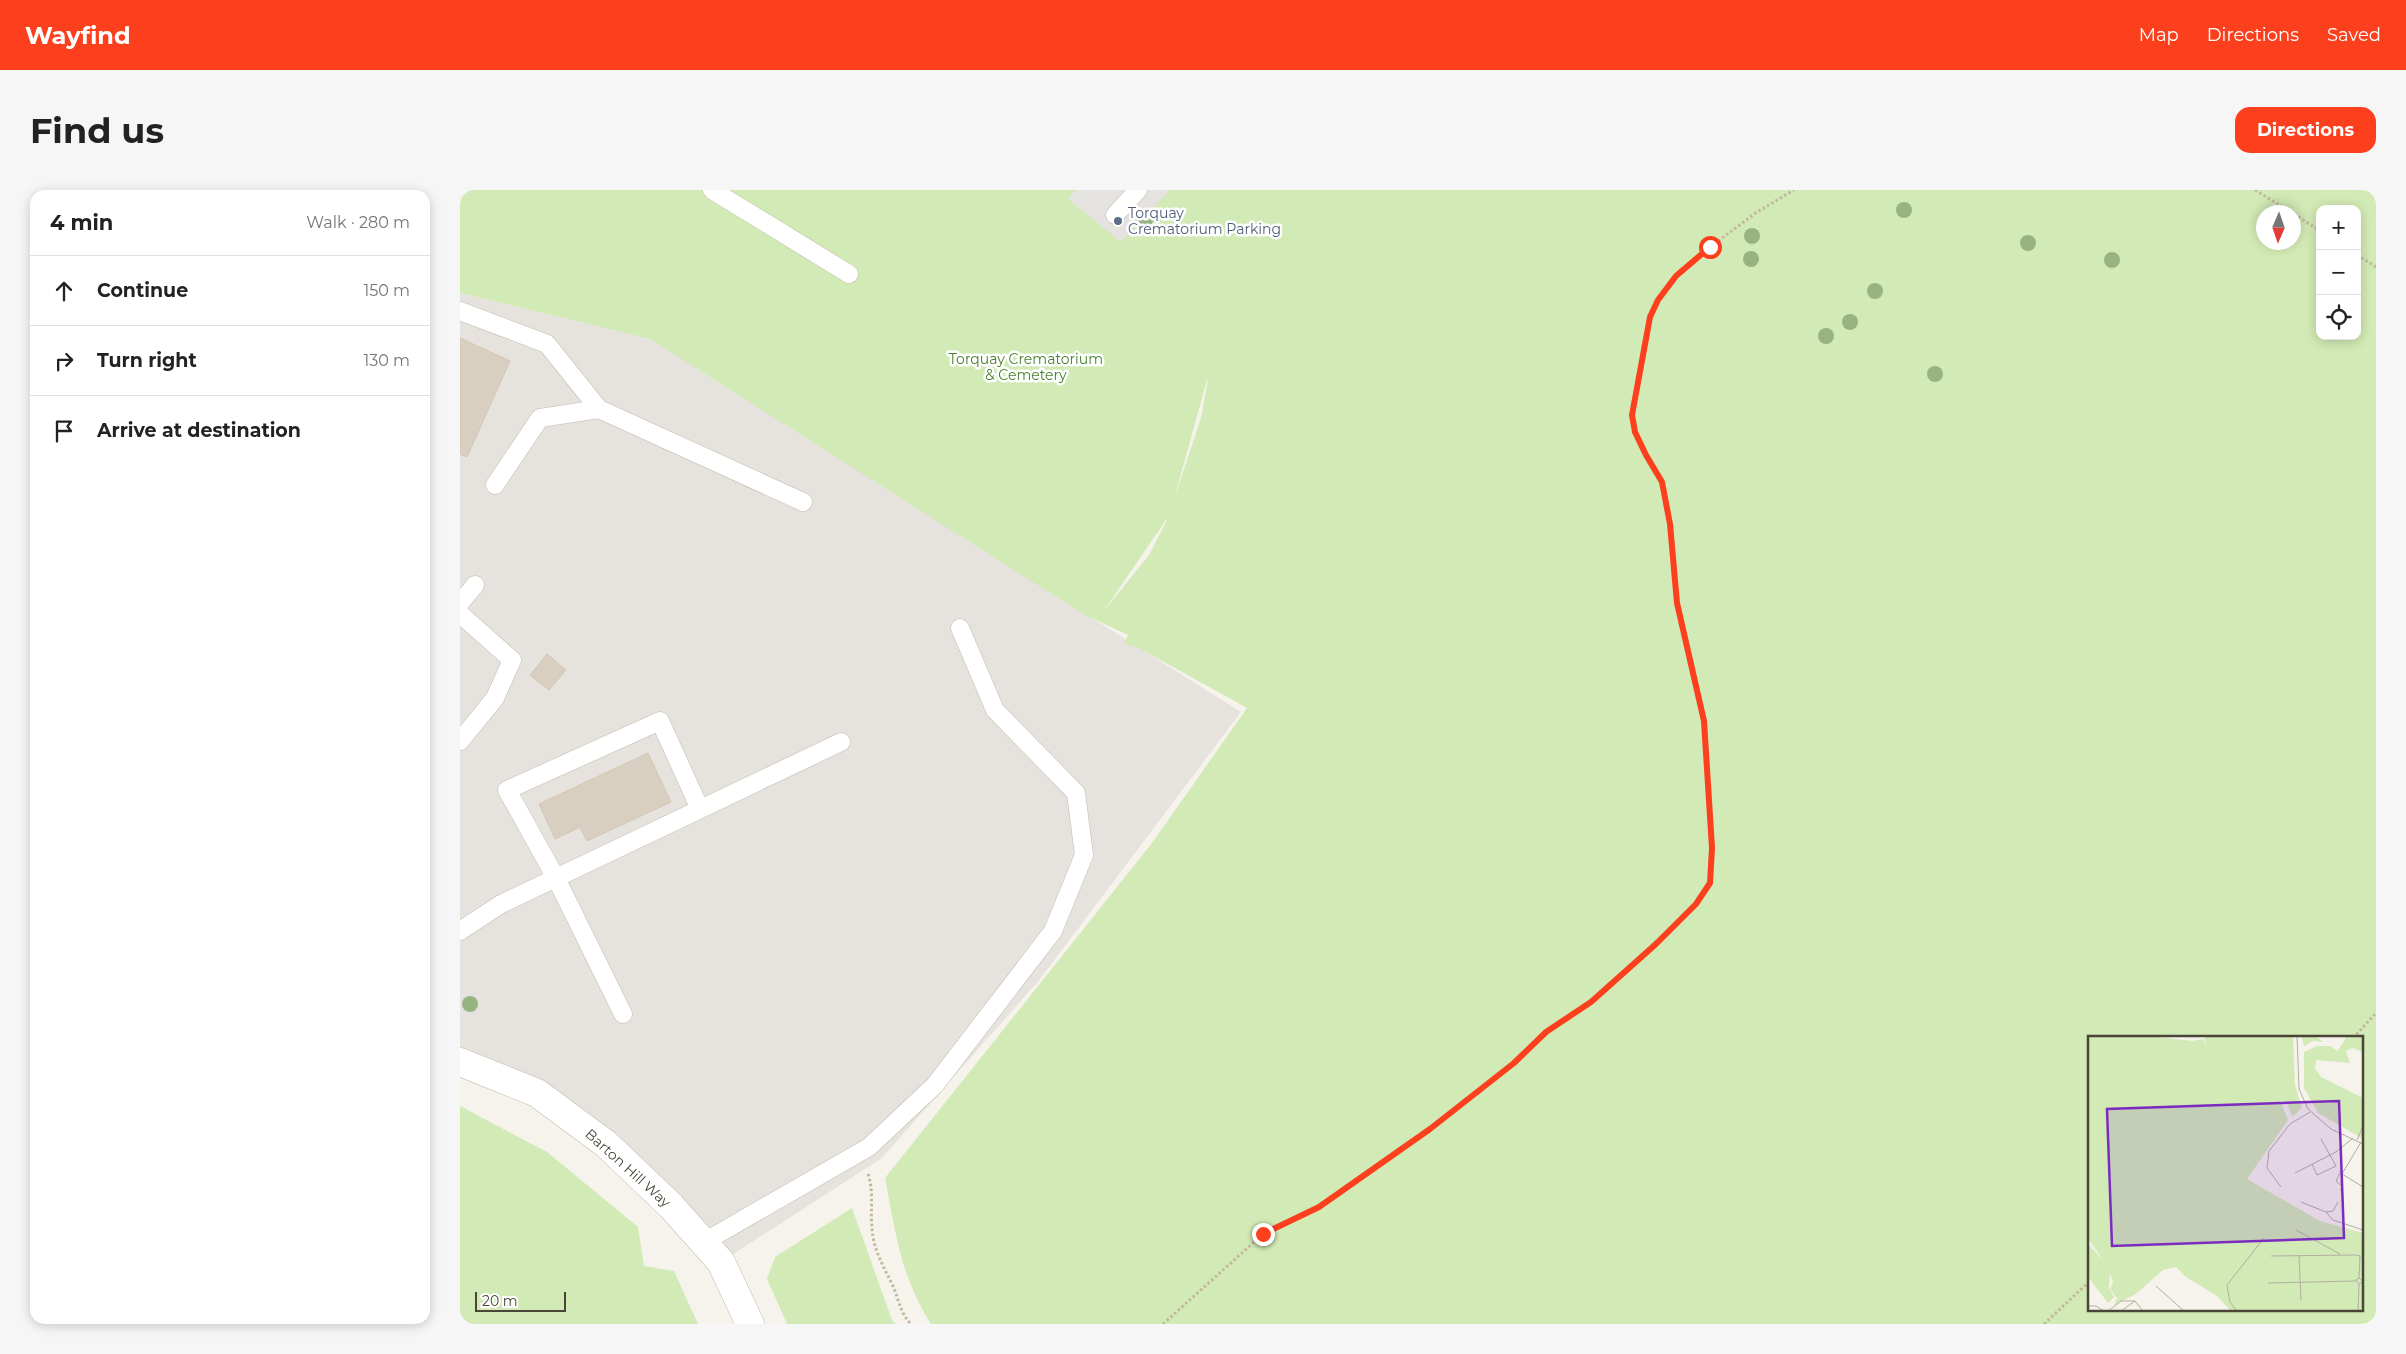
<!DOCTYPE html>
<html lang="en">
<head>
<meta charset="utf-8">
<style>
	body { margin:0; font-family:Montserrat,sans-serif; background:#f6f6f6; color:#222 }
	.controls { position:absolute; right:15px; top:15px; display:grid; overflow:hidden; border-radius:10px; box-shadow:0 2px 12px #0003 }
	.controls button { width:45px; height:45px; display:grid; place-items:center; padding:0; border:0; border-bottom:1px solid #e0e0e0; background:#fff; color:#222; font:25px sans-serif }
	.compass { position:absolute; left:1796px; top:15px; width:45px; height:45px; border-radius:50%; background:#fff; box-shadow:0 2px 12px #0003; rotate:182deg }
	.scale { position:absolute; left:15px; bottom:12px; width:91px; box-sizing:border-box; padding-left:5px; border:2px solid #4b4439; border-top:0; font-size:14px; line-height:18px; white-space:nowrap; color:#4b4439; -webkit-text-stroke:4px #fff; paint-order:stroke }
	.stop { position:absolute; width:15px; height:15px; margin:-11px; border:4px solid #fc3f1d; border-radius:50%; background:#fff }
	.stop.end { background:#fc3f1d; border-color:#fff; box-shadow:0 1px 5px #0008 }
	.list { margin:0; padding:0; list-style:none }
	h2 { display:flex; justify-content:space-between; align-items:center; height:65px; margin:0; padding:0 20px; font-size:21px }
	h2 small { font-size:16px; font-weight:400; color:#767676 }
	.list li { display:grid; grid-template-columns:32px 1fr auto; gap:15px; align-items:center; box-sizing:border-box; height:70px; padding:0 20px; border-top:1px solid #e0e0e0 }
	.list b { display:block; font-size:19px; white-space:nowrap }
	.list em { font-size:16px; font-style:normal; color:#767676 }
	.icon { flex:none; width:28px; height:28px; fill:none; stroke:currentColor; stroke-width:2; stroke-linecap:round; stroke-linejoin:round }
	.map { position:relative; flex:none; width:1916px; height:1134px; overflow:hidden; border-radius:15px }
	header { display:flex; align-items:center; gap:30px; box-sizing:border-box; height:70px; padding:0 25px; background:#fc3f1d; color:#fff }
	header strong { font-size:24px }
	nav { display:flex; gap:28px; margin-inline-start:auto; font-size:18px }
	.intro { display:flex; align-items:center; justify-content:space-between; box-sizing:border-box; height:120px; padding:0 30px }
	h1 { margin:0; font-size:35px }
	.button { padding:12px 22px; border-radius:15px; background:#fc3f1d; color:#fff; font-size:18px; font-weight:700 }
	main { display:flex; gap:30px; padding:0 30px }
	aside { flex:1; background:#fff; border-radius:15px; box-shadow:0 2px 12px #0003 }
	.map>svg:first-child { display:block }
</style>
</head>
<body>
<header>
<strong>Wayfind</strong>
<nav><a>Map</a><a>Directions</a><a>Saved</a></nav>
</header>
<div class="intro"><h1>Find us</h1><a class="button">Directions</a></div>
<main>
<aside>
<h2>4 min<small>Walk · 280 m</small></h2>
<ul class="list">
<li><svg class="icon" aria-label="ahead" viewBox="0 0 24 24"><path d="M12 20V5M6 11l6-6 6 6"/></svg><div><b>Continue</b></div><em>150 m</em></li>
<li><svg class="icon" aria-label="right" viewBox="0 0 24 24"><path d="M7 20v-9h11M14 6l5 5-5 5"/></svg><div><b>Turn right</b></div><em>130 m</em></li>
<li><svg class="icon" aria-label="arrive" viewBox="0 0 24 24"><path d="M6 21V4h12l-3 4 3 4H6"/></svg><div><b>Arrive at destination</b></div></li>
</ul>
</aside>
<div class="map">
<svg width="1916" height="1134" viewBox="0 0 1916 1134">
	<rect width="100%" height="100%" fill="#f6f3ec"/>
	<path fill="#e6e2dd" d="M 0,103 L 190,149 L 781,522 L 580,789 L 422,968 L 261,1072 L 146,954 L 0,872 Z"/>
	<path fill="#d2eab5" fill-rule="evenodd" d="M 0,0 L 1916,0 L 1916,1134 L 471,1134 C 440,1084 436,1045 425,988 L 692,653 L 787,518 L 677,457 L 664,454 L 668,445 L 625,425 L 190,149 L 0,103 ZM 1860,19 L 1897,19 L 1897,146 L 1860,146 ZM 1804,22 L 1834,22 L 1834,52 L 1804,52 ZM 748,190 L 741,228 L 714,309 L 747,190 ZM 707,330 L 689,365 L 643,422 L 706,330 ZM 1630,848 L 1902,848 L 1902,1120 L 1630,1120 Z
		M 0,916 L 87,962 L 178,1037 L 184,1076 L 214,1081 L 238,1134 L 0,1134 Z
		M 392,1018 L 432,1130 L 436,1134 L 327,1134 L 307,1089 L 315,1067 Z"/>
	<path fill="#e5e3e0" d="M 616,0 L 710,0 L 661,52 L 608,9 Z"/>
	<path fill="#d8cfc1" stroke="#d3c7b4" d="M 0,148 L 50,171 L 7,267 L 0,264 Z
		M 87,464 L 106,480 L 89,500 L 70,485 Z
		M 188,563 L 211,612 L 127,651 L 120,637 L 95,649 L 79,614 Z"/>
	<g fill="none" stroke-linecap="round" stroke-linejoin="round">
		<g stroke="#c2bbae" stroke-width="19">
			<path id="service" d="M 252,0 L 389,84
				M 655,25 L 678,0
				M 0,121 L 87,154 L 139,219 L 343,312
				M 35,295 L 80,228 L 139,219
				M 0,413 L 15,395
				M 0,424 L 52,470 L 35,508 L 0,551
				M 0,741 L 41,714 L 381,552
				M 163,824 L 96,688 L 47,600 L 200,531 L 240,619
				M 244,1052 L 409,957 L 475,895 L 593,741 L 624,665 L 616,603 L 535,520 L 500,438"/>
		</g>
		<g stroke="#c2bbae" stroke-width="29">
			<path id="tertiary" d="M 0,872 L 77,903 L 146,954 L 211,1016 L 261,1072 L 290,1134"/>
		</g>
		<path stroke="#c4b79f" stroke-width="3" stroke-dasharray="2.5 2.5" stroke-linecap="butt" d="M 1795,0 L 1831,22
			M 1834,24 L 1860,41
			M 1897,65 L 1916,77
			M 1893,848 L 1916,823
			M 408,984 C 414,1001 410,1020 412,1038 C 413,1060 424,1077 433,1096 C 439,1110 440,1123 451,1134
			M 703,1134 L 803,1044 L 859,1017 L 970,939 L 1054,873 L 1086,842 L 1131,812 L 1236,714 L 1251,693 L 1252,658 L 1244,531 L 1217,413 L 1210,334 L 1202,292 L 1186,265 L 1175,242 L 1172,225 L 1190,127 L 1198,110 L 1216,87 L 1250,57 L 1297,22 L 1334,0
			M 1584,1134 L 1630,1091"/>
		<use href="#service" stroke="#fff" stroke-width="18"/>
		<use href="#tertiary" stroke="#fff" stroke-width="28"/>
	</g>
	<g fill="#97b381">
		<circle cx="1444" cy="20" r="8"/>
		<circle cx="686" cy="28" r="8"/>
		<circle cx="1292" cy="46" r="8"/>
		<circle cx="1568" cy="53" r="8"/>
		<circle cx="1291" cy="69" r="8"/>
		<circle cx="1652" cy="70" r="8"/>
		<circle cx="1415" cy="101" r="8"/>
		<circle cx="1390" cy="132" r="8"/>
		<circle cx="1366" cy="146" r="8"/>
		<circle cx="1475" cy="184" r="8"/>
		<circle cx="10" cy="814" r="8"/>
	</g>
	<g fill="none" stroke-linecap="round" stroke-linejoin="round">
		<path stroke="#fc3f1d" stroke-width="6" d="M 803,1044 L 859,1017 L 970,939 L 1054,873 L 1086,842 L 1131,812 L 1196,754 L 1236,714 L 1250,693 L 1252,658 L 1244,531 L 1217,413 L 1210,334 L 1202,292 L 1186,265 L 1175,242 L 1172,225 L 1190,127 L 1198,110 L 1216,86 L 1250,57"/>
	</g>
	<circle fill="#5c6f8a" stroke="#fff" stroke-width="2" cx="658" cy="31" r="5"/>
	<g text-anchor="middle" stroke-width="5" stroke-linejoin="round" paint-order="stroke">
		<g font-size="14" fill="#4e5e75" stroke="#fff" text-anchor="start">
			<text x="668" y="28">Torquay<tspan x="668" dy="16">Crematorium Parking</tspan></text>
		</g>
		<g font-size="14" fill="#4a7f2a" stroke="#fff">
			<text x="566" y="174">Torquay Crematorium<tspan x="566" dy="16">&amp; Cemetery</tspan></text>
		</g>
		<g font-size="14" fill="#4b4439" stroke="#fff">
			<text transform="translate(168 978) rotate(42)" y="5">Barton Hill Way</text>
		</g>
	</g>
	<g transform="translate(1628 846)">
		<rect width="275" height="275" fill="#f6f3ec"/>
		<path d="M 0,0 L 62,0 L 104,5 L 115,3 L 119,9 L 116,2 L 121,0 L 205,0 L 207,49 L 214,72 L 204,81 L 199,67 L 192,64 L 200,84 L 159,143 L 232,185 L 275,197 L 275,275 L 143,275 L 129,260 L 98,241 L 88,231 L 75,234 L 48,258 L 26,269 L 29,262 L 22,253 L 25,246 L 22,238 L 21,252 L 26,261 L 20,267 L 0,241 L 0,208 L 16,225 L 0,203 ZM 213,0 L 228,0 L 235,6 L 225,5 L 216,10 ZM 259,0 L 275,0 L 275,16 L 264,12 L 258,15 L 262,27 L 228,24 L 227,32 L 233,41 L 275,62 L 275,103 L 230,77 L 216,52 L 216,16 L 229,10 L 242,10 L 250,15 Z" fill="#d2eab5"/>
		<path fill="none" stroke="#b2ada4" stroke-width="1" d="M 81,0 L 109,0M 209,0 L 211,53 L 220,73 L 243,93 L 275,108M 269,104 L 275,90M 273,106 L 254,138 L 275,151M 224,128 L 229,139 L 248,130 L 233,103M 207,137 L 248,116 L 265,102M 193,151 L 179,132 L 181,115 L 202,88 L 222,76M 252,154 L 255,151 L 248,145 L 253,135M 213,166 L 238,176 L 245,184 L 275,194M 238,176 L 245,175 L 250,166M 208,194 L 252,218M 183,220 L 268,219 L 272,220 L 271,242 L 268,244 L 271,248 L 275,246 L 271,242M 211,220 L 213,264M 180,247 L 268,245M 68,250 L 96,275M 0,270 L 8,270 L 16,275M 20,275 L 33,265 L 47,265M 33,275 L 47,265 L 55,275M 149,275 L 142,266 L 139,249 L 176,202M 270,275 L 271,248"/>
		<path fill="#7b2cbf" fill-opacity="0.15" stroke="#7b2cbf" stroke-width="2.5" d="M 251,65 L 256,202 L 24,210 L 19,73 Z"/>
		<rect width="275" height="275" fill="none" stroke="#4b4439" stroke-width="2.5"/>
	</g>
</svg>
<div class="controls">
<button>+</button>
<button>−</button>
<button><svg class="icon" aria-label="locate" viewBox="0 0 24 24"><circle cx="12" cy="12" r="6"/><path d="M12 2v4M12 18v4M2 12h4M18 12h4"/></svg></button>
</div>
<svg class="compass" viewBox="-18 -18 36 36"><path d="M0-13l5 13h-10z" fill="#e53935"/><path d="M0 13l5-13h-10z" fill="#767676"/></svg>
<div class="scale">20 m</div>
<div class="stop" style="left:1250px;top:57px"></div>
<div class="stop end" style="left:803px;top:1044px"></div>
</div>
</main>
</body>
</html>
